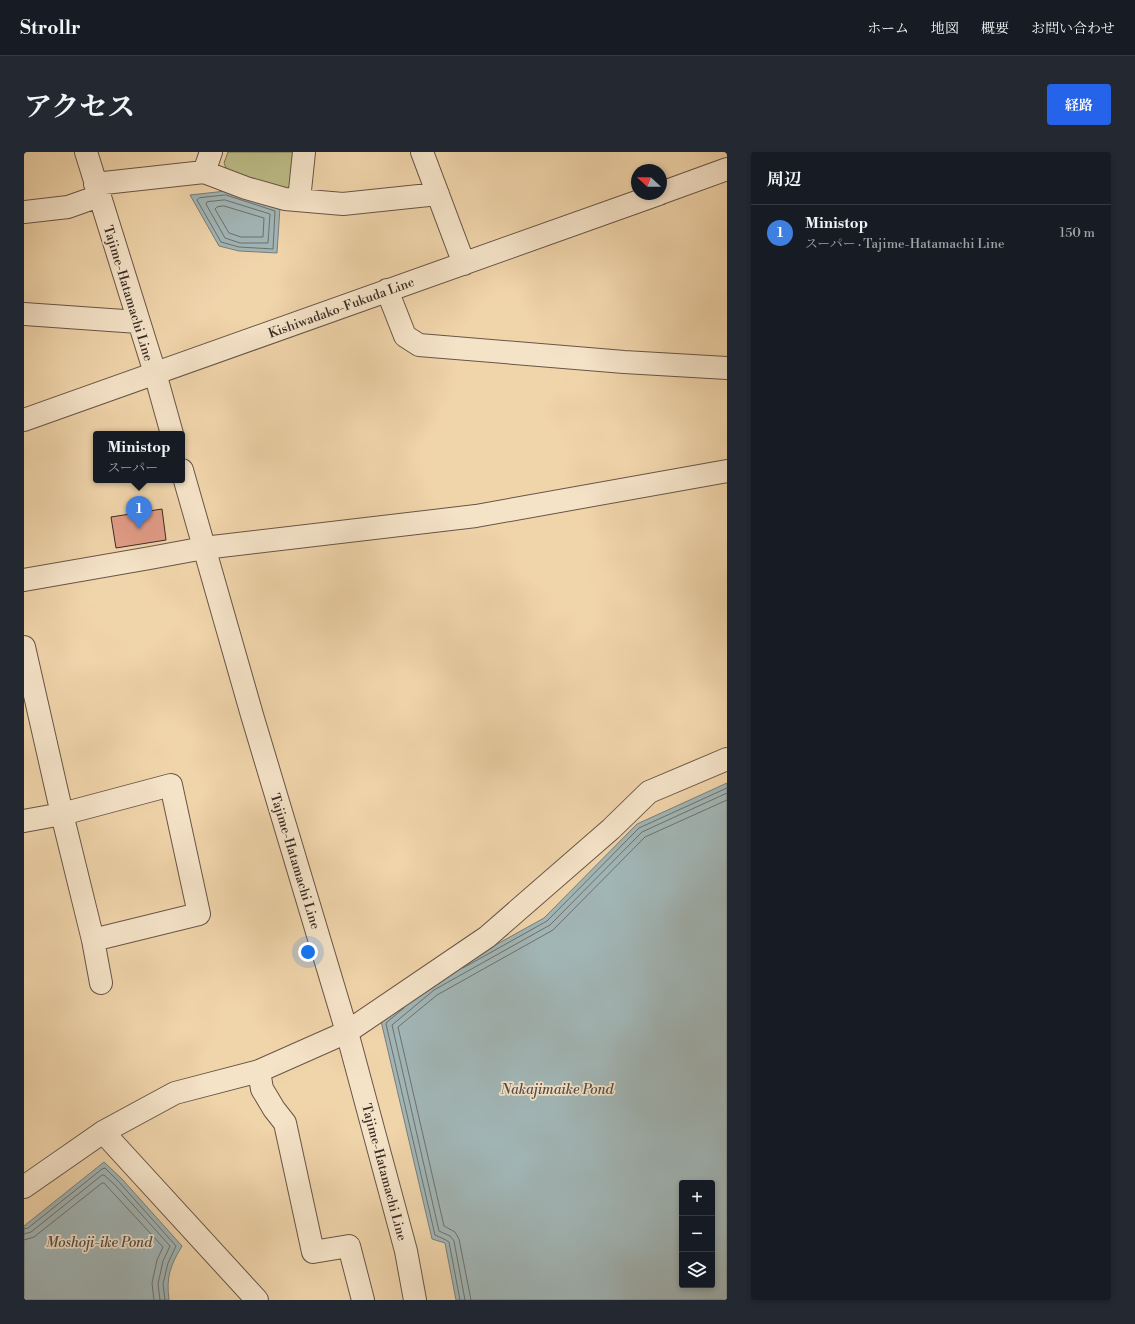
<!DOCTYPE html>
<html lang="ja">
<head>
<meta charset="utf-8">
<style>
	body { margin:0; font-family:"Libre Bodoni","Noto Serif JP",serif; background:#242831; color:#f1f3f6 }
	.controls { position:absolute; right:12px; bottom:12px; display:grid; overflow:hidden; border-radius:4px; box-shadow:0 2px 6px #0003 }
	.controls button { width:36px; height:36px; display:grid; place-items:center; padding:0; border:0; border-bottom:1px solid #363941; background:#171b24; color:#f1f3f6; font:20px sans-serif }
	.compass { position:absolute; left:607px; top:12px; width:36px; height:36px; border-radius:50%; background:#171b24; box-shadow:0 2px 6px #0003; rotate:291deg }
	.you { position:absolute; left:284px; top:800px; width:14px; height:14px; margin:-10px; border:3px solid #fff; border-radius:50%; background:#1a73e8; box-shadow:0 0 0 6px #1a73e833 }
	.badge { display:grid; place-items:center; width:26px; height:26px; border-radius:50%; background:#2563eb; color:#fff; font-size:13px; font-weight:700 }
	.pin { position:absolute; translate:-50% -33px; filter:drop-shadow(0 1px 2px #0008) }
	.pin::after { content:''; position:absolute; top:21px; width:14px; height:12px; background:inherit; clip-path:polygon(0 0,100% 0,50% 100%) }
	.popup { position:absolute; left:69px; top:279px; width:92px; height:52px; box-sizing:border-box; display:grid; place-content:center; border-radius:4px; background:#171b24; filter:drop-shadow(0 1px 3px #0005); font-size:13px; white-space:nowrap; color:#9ea1a6 }
	.popup b { font-size:15px; color:#f1f3f6 }
	.popup::after { content:''; position:absolute; left:50%; top:100%; margin-left:-8px; border:8px solid transparent; border-top-color:#171b24 }
	.list { margin:0; padding:0; list-style:none }
	h2 { display:flex; justify-content:space-between; align-items:center; height:52px; margin:0; padding:0 16px; font-size:17px }
	h2 small { font-size:13px; font-weight:400; color:#9ea1a6 }
	.list li { display:grid; grid-template-columns:26px 1fr auto; gap:12px; align-items:center; box-sizing:border-box; height:56px; padding:0 16px; border-top:1px solid #363941 }
	.list b { display:block; font-size:15px; white-space:nowrap }
	.list p { margin:0; font-size:13px; white-space:nowrap; color:#9ea1a6 }
	.list em { font-size:13px; font-style:normal; color:#9ea1a6 }
	.icon { flex:none; width:22px; height:22px; fill:none; stroke:currentColor; stroke-width:2; stroke-linecap:round; stroke-linejoin:round }
	.map { position:relative; flex:none; width:703px; height:1148px; overflow:hidden; border-radius:4px }
	header { display:flex; align-items:center; gap:24px; box-sizing:border-box; height:56px; padding:0 20px; background:#171b24; border-bottom:1px solid #363941 }
	header strong { font-size:19px }
	nav { display:flex; gap:22px; margin-inline-start:auto; font-size:14px }
	.intro { display:flex; align-items:center; justify-content:space-between; box-sizing:border-box; height:96px; padding:0 24px }
	h1 { margin:0; font-size:28px }
	.button { padding:10px 18px; border-radius:4px; background:#2563eb; color:#fff; font-size:14px; font-weight:700 }
	main { display:flex; gap:24px; padding:0 24px }
	aside { flex:1; background:#171b24; border-radius:4px; box-shadow:0 2px 6px #0003 }
	.map>svg:first-child { display:block }
</style>
</head>
<body>
<header>
<strong>Strollr</strong>
<nav><a>ホーム</a><a>地図</a><a>概要</a><a>お問い合わせ</a></nav>
</header>
<div class="intro"><h1>アクセス</h1><a class="button">経路</a></div>
<main>
<div class="map">
<svg width="703" height="1148" viewBox="0 0 703 1148">
	<rect width="100%" height="100%" fill="#f0d4aa"/>
	<filter id="stains"><feTurbulence type="fractalNoise" baseFrequency=".005" numOctaves="4"/><feColorMatrix values="0 0 0 0 .2 0 0 0 0 .09 0 0 0 0 .02 0 0 0 .5 -.17"/></filter>
	<radialGradient id="worn" r=".72"><stop offset=".6" stop-color="#630" stop-opacity="0"/><stop offset="1" stop-color="#630" stop-opacity=".3"/></radialGradient>
	<path fill="#bcbc87" stroke="#7a7456" d="M 204,0 L 272,0 L 268,34 L 262,40 L 205,23 L 200,11 Z"/>
	<path fill="#a1b5b5" stroke="#777e7c" fill-rule="evenodd" d="M 202,39 L 256,55 L 253,101 L 215,99 L 195,94 L 166,43 Z
		M 703,631 L 703,1148 L 432,1148 L 421,1091 L 408,1087 L 357,869 L 405,830 L 520,766 L 613,672 ZM 658,1031 L 688,1031 L 688,1133 L 658,1133 Z
		M 80,1010 L 98,1027 L 158,1094 C 146,1114 142,1125 145,1148 L 0,1148 L 0,1074 Z"/>
	<g fill="none" stroke-linecap="round" stroke-linejoin="round">
		<path stroke="#6d706e" stroke-width="1" d="M 202,43 L 251,59 L 249,97 L 215,95 L 197,90 L 173,48 L 175,46 Z
			M 201,48 L 246,62 L 244,91 L 216,91 L 201,86 L 182,52 L 183,50 Z
			M 200,54 L 240,66 L 239,85 L 217,85 L 205,81 L 191,57 L 193,55 Z
			M 439,816 L 523,769 L 615,676 L 703,636
			M 380,856 L 363,870 L 362,872 L 411,1083 L 422,1088 L 425,1090 L 436,1148
			M 0,1077 L 4,1076 L 78,1017 L 81,1016 L 95,1030 L 152,1094 L 144,1111 L 139,1132 L 141,1148
			M 0,1082 L 7,1080 L 78,1023 L 80,1023 L 91,1033 L 146,1094 L 139,1109 L 134,1132 L 136,1148
			M 0,1088 L 10,1085 L 78,1031 L 80,1031 L 139,1095 L 133,1108 L 128,1131 L 130,1148
			M 441,1148 L 430,1089 L 426,1084 L 415,1079 L 368,873 L 410,838 L 526,773 L 618,680 L 703,641
			M 447,1148 L 435,1087 L 431,1080 L 420,1074 L 374,875 L 413,843 L 529,778 L 621,685 L 703,648"/>
	</g>
	<path fill="#e29c87" stroke="#392b26" d="M 138,357 L 142,388 L 92,396 L 87,365 Z"/>
	<g fill="none" stroke-linecap="round" stroke-linejoin="round">
		<g stroke="#675547" stroke-width="24">
			<path id="minor" d="M 62,0 L 131,221 L 148,282
				M 398,0 L 440,112
				M 180,20 L 222,36 L 261,47 L 319,52 L 414,42
				M 71,32 L 180,20 L 187,0
				M 637,41 L 703,17
				M 275,48 L 280,0
				M 0,60 L 44,55 L 75,44
				M 363,138 L 381,184 L 395,193 L 600,210 L 703,216
				M 0,162 L 114,170
				M 0,268 L 635,42
				M 158,318 L 228,563 L 323,880 L 382,1099 L 391,1148
				M 0,428 L 126,406 L 180,396 L 452,364 L 703,319
				M 0,495 L 38,662 L 69,788 L 77,831
				M 0,669 L 38,662 L 147,633 L 175,762 L 69,788
				M 235,919 L 238,937 L 250,957 L 261,971 L 289,1100 L 325,1094 L 339,1148
				M 79,980 L 233,1148
				M 0,1035 L 79,980 L 151,941 L 235,919 L 323,880 L 463,785 L 587,677 L 625,640 L 703,607"/>
		</g>
		<use href="#minor" stroke="#f5e3c8" stroke-width="22"/>
	</g>
	<g text-anchor="middle" stroke-width="3.5" stroke-linejoin="round" paint-order="stroke">
		<g font-size="13" fill="#392b26" stroke="#f5e3c8">
			<text transform="translate(105 141) rotate(73)" y="5">Tajime-Hatamachi Line</text>
			<text transform="translate(317 155) rotate(-20)" y="5">Kishiwadako-Fukuda Line</text>
			<text transform="translate(272 709) rotate(73)" y="5">Tajime-Hatamachi Line</text>
			<text transform="translate(361 1020) rotate(75)" y="5">Tajime-Hatamachi Line</text>
		</g>
		<g font-size="14" font-style="italic" fill="#534e4a" stroke="#f5e3c8">
			<text x="533" y="942">Nakajimaike Pond</text>
			<text x="75" y="1095">Moshoji-ike Pond</text>
		</g>
	</g>
	<rect width="100%" height="100%" filter="url(#stains)"/>
	<rect width="100%" height="100%" fill="url(#worn)"/>
</svg>
<div class="controls">
<button>+</button>
<button>−</button>
<button><svg class="icon" aria-label="layers" viewBox="0 0 24 24"><path d="M12 4l9 5-9 5-9-5zM3 14l9 5 9-5"/></svg></button>
</div>
<svg class="compass" viewBox="-18 -18 36 36"><path d="M0-13l5 13h-10z" fill="#e53935"/><path d="M0 13l5-13h-10z" fill="#9ea1a6"/></svg>
<div class="you"></div>
<div class="pin badge" style="left:115px;top:377px;background:#3f7fe0">1</div>
<div class="popup"><b>Ministop</b>スーパー</div>
</div>
<aside>
<h2>周辺<small></small></h2>
<ul class="list">
<li><span class="badge" style="background:#3f7fe0">1</span><div><b>Ministop</b><p>スーパー · Tajime-Hatamachi Line</p></div><em>150 m</em></li>
</ul>
</aside>
</main>
</body>
</html>
